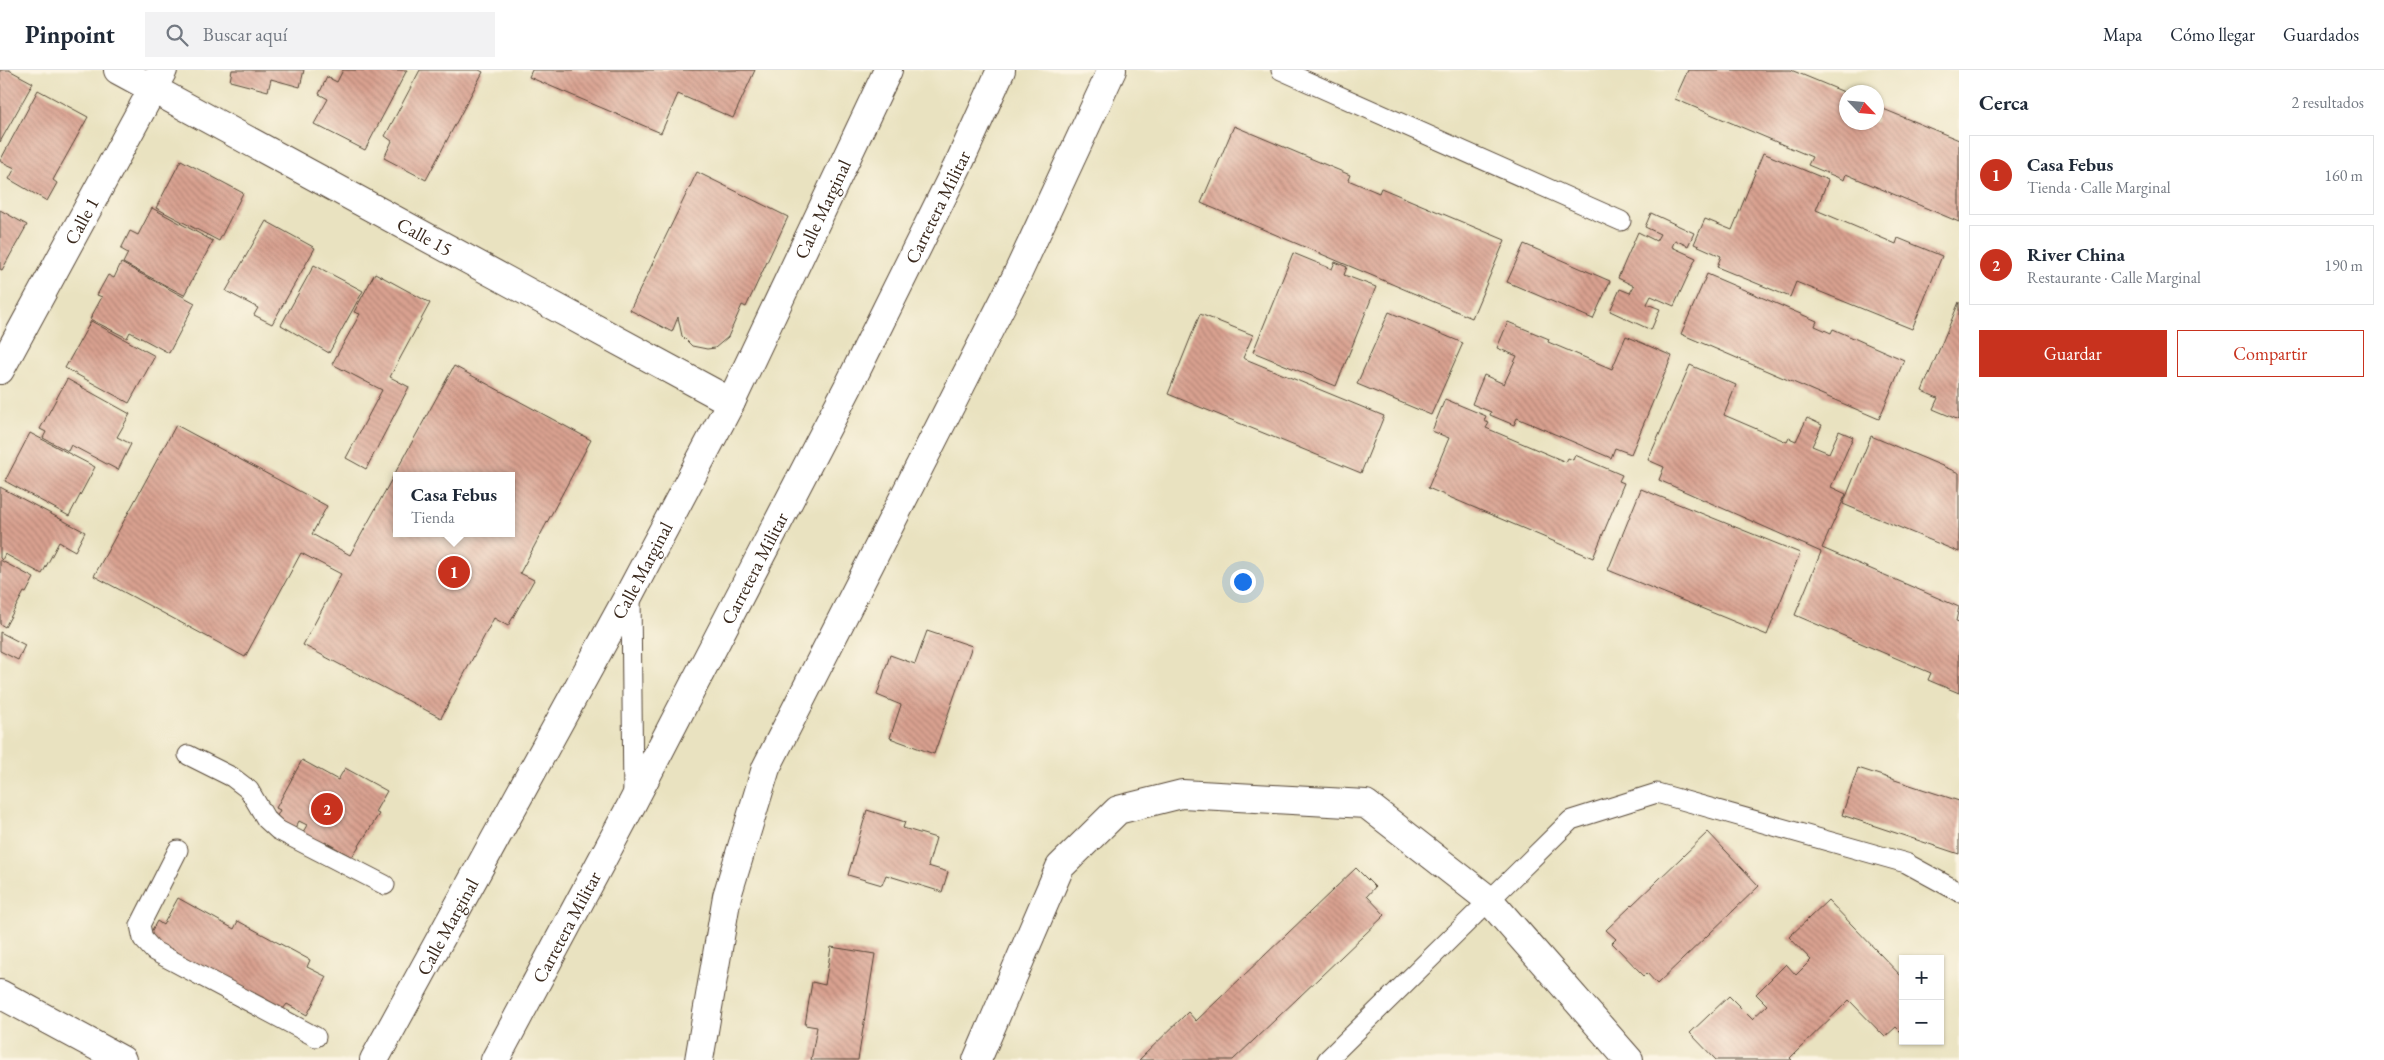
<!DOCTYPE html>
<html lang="es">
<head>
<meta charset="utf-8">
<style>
	body { margin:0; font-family:"EB Garamond",serif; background:#f2f2f3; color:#1f2937 }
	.controls { position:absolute; right:15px; bottom:15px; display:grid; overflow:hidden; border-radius:0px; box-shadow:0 1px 4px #0004 }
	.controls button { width:45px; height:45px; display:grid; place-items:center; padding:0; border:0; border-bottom:1px solid #e0e1e3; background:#fff; color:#1f2937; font:25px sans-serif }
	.compass { position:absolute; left:1839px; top:15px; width:45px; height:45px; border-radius:50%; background:#fff; box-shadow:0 1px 4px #0004; rotate:116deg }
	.you { position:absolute; left:1242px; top:511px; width:18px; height:18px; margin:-12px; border:4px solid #fff; border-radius:50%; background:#1a73e8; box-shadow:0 0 0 8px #1a73e833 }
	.badge { display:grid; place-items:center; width:32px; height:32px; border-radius:50%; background:#c8321e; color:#fff; font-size:16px; font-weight:700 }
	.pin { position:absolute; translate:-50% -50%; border:2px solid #fff; box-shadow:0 1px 5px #0006 }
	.popup { position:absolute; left:393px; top:402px; width:122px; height:65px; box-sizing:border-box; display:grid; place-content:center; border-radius:0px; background:#fff; filter:drop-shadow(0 1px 4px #0005); font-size:16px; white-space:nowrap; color:#747a83 }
	.popup b { font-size:19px; color:#1f2937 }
	.popup::after { content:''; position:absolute; left:50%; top:100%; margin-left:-10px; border:10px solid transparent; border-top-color:#fff }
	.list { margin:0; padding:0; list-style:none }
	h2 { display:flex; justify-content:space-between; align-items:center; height:65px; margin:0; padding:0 20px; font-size:21px }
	h2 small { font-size:16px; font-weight:400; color:#747a83 }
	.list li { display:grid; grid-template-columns:32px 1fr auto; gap:15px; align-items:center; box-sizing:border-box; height:80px; margin:0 10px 10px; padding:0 10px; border:1px solid #e0e1e3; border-radius:0px }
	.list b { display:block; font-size:19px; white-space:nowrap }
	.list p { margin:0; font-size:16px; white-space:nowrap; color:#747a83 }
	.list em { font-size:16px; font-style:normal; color:#747a83 }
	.actions { display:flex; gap:10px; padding:15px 20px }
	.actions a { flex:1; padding:11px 0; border:1px solid #c8321e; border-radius:0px; text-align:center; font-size:18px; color:#c8321e }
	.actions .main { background:#c8321e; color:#fff }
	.icon { flex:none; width:28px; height:28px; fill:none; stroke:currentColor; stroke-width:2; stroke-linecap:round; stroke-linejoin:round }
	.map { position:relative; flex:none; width:1959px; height:990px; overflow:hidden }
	header { display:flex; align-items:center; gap:30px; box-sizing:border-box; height:70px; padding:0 25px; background:#fff; border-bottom:1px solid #e0e1e3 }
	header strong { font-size:24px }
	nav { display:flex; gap:28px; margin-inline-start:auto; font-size:18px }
	.search { width:350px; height:45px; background:#f2f2f3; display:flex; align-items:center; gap:12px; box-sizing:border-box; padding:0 18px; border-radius:0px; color:#747a83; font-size:19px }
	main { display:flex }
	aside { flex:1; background:#fff }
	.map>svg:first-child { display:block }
</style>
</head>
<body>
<header>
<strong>Pinpoint</strong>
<div class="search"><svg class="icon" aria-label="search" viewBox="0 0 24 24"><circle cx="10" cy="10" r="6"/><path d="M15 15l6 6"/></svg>Buscar aquí</div>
<nav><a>Mapa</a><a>Cómo llegar</a><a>Guardados</a></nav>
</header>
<main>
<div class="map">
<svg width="1959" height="990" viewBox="0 0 1959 990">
	<defs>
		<pattern id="building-back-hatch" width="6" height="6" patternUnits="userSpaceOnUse" patternTransform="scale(1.25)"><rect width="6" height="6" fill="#d9a190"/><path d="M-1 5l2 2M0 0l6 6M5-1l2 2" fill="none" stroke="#b18375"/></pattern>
	</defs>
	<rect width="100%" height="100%" fill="#fcf5e5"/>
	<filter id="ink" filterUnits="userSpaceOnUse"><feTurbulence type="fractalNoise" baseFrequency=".02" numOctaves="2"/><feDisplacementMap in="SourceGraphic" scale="10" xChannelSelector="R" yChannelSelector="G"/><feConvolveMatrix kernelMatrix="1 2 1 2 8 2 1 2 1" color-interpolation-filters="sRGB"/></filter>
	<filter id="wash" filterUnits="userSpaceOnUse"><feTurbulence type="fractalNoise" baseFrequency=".0096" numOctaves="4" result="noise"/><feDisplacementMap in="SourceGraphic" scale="20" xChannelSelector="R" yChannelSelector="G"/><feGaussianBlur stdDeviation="1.12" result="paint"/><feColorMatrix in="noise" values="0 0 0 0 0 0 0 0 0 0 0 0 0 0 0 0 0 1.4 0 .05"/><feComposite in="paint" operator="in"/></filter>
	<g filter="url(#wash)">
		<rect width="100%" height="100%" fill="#e9e2c0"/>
		<g id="blocks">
			<path fill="url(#building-back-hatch)" fill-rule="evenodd" d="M 0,0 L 9,0 L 33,13 L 0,72 Z
				M 232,0 L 304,0 L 300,17 L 271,9 L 268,21 L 230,11 Z
				M 343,0 L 407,0 L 365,80 L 314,54 L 328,29 L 319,24 L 327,7 L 337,12 Z
				M 420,0 L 479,0 L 483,2 L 426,110 L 384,88 L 392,71 L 385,66 Z
				M 532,0 L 755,0 L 733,48 L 678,24 L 661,63 L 529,7 Z
				M 1688,0 L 1791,0 L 1844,22 L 1838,35 L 1846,38 L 1846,52 L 1876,52 L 1876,36 L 1959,70 L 1959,152 L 1846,104 L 1844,110 L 1808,95 L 1812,87 L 1675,29 Z
				M 38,20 L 88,47 L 53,110 L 57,113 L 47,131 L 9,109 L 15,98 L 0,91 Z
				M 1234,56 L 1350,105 L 1348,110 L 1379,123 L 1381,118 L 1505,170 L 1472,248 L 1201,133 Z
				M 1763,83 L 1828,110 L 1816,140 L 1896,174 L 1898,168 L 1942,186 L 1912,259 L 1796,212 L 1790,227 L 1717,197 L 1721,186 L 1694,174 L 1705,149 L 1732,160 Z
				M 181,90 L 243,123 L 219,171 L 156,138 Z
				M 697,102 L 788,147 L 746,237 L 742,235 L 728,267 L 715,278 L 707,279 L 692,276 L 682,266 L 678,247 L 672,262 L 630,240 Z
				M 152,138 L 213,171 L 184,225 L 123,193 L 128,183 L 121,179 L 130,161 L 138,165 Z
				M 0,140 L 27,155 L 2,200 L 0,199 Z
				M 1651,143 L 1694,163 L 1688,176 L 1675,170 L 1672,177 L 1696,188 L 1674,236 L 1651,226 L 1647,234 L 1660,239 L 1651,260 L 1610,241 L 1620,219 L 1630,223 L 1634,216 L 1618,208 L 1638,162 L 1656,171 L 1660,164 L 1645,157 Z
				M 266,151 L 315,178 L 272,254 L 254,245 L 258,238 L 226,221 Z
				M 1524,174 L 1610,211 L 1593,249 L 1507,212 Z
				M 1293,183 L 1332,199 L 1335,192 L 1347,197 L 1344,205 L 1376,217 L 1336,316 L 1253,282 Z
				M 121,193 L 195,233 L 169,283 L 130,262 L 127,268 L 90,249 L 102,227 L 97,225 L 108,205 L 114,208 Z
				M 314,195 L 363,221 L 329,283 L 281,255 Z
				M 375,203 L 430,233 L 390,307 L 409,317 L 366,399 L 346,388 L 382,320 L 332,294 L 360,244 L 354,242 Z
				M 1707,204 L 1817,251 L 1815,256 L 1831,263 L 1833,259 L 1904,290 L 1879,349 L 1681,264 Z
				M 1959,232 L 1959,350 L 1933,339 L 1938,328 L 1922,321 Z
				M 1389,242 L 1463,273 L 1431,345 L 1357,314 Z
				M 1200,244 L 1253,265 L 1243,288 L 1384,346 L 1361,403 L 1168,324 Z
				M 91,251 L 155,286 L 129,333 L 65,298 Z
				M 1508,252 L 1549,269 L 1548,272 L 1612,299 L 1626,266 L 1672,286 L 1631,384 L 1615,378 L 1611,388 L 1517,348 L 1514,355 L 1490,345 L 1491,342 L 1472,334 L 1484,305 L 1504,314 L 1517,286 L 1497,278 Z
				M 1690,295 L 1736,315 L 1724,345 L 1787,372 L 1789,368 L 1796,371 L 1807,348 L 1822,355 L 1812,376 L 1829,383 L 1839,361 L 1853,367 L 1831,417 L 1846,424 L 1822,478 L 1959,537 L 1956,551 L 1959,552 L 1959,623 L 1928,610 L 1931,603 L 1795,545 L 1821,482 L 1659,410 L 1664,397 L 1648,390 Z
				M 454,296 L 591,370 L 520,503 L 534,510 L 508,556 L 494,548 L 441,648 L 303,575 L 341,504 L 301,483 L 245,587 L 94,506 L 176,355 L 327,436 L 312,464 L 350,485 ZM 396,406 L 512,406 L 512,463 L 396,463 Z
				M 67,309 L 130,344 L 117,367 L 131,374 L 118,400 L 71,375 L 68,381 L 43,368 L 46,362 L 40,359 Z
				M 1445,329 L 1486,346 L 1484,351 L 1489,353 L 1486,358 L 1566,392 L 1568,388 L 1573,390 L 1575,385 L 1622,405 L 1619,411 L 1624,413 L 1593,488 L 1428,418 L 1449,368 L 1432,361 Z
				M 30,363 L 95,397 L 69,446 L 5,411 Z
				M 1871,366 L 1959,403 L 1959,482 L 1843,434 Z
				M 0,417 L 85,462 L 75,481 L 59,472 L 42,504 L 5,484 L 2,490 L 0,488 Z
				M 1641,419 L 1800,483 L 1767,565 L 1608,500 Z
				M 0,490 L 34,508 L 26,523 L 24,522 L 5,557 L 0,554 Z
				M 927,561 L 972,576 L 934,684 L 890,668 L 901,635 L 877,625 L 890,585 L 915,594 Z
				M 0,562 L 25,575 L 18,590 L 0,581 Z
				M 302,690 L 338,710 L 345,698 L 387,721 L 375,742 L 379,744 L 352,787 L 325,772 L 320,780 L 299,769 L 307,755 L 299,751 L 293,763 L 274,752 L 280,740 L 276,738 Z
				M 1858,698 L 1959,731 L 1959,784 L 1842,745 Z
				M 867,740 L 905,752 L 903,758 L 936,768 L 928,796 L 948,802 L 942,822 L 886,805 L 882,815 L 848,805 Z
				M 1708,762 L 1759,816 L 1657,914 L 1647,903 L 1644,906 L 1612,873 L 1616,869 L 1606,860 Z
				M 1356,798 L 1375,817 L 1367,826 L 1385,845 L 1233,990 L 1139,990 L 1188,942 L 1196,951 Z
				M 178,828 L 234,859 L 238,851 L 310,890 L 307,897 L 327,907 L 307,945 L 287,934 L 283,939 L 145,873 L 157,851 L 163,855 Z
				M 1828,830 L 1903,908 L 1903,964 L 1896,957 L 1885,967 L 1849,930 L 1790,988 L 1792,990 L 1716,990 L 1690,963 L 1729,926 L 1752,949 L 1767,935 L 1756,924 L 1786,894 L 1796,905 L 1811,890 L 1789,867 Z
				M 831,877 L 875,884 L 858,990 L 811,990 L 817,957 L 805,955 L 812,912 L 825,915 Z"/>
		</g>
	</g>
	<g filter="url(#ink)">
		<use href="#blocks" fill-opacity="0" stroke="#554636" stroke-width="1"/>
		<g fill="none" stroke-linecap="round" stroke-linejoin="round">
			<g stroke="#554636" stroke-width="21">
				<path id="service" d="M 1281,0 L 1621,151
					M 631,525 L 633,730
					M 188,685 L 232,707 L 249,720 L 266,749 L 278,760 L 385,815
					M 178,780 L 140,855 L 143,869 L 154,881 L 316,967
					M 1327,990 L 1571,750 L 1657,723 L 1906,793 L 1959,822"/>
			</g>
			<g stroke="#554636" stroke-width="30">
				<g id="minor">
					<path id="s1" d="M 118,0 L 731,332"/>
					<path id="s2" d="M 0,300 L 163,0"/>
					<path d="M 0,924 L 122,990"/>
					<path id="s3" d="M 374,990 L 630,523 L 731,332 L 888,0"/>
					<path d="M 699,990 L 727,826 L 766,698 L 1016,207 L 1112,0"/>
					<path d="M 977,990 L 1060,797 L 1118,740 L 1182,724 L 1366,734 L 1489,830 L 1629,990"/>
				</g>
			</g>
			<g stroke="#554636" stroke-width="30">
				<g id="primary">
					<path id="s4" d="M 495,990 L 633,732 L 848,317 L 961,89 L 1001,0"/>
				</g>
			</g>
			<use href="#service" stroke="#fff" stroke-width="19"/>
			<use href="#minor" stroke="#fff" stroke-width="28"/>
			<use href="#primary" stroke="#fff" stroke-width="28"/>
		</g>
	</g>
	<g text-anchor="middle" stroke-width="5" stroke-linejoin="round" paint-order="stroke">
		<g font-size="19" fill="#3b2a1e" stroke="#fcf5e5">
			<text dy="7" stroke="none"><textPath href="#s4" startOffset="961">Carretera Militar</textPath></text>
			<text dy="7" stroke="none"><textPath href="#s3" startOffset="962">Calle Marginal</textPath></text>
			<text dy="7" stroke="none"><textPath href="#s2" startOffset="170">Calle 1</textPath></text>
			<text dy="7" stroke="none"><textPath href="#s1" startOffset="349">Calle 15</textPath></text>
			<text dy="7" stroke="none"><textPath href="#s4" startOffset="556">Carretera Militar</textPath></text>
			<text dy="7" stroke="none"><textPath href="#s3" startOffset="558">Calle Marginal</textPath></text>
			<text dy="7" stroke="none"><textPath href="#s3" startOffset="152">Calle Marginal</textPath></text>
			<text dy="7" stroke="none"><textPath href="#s4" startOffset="151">Carretera Militar</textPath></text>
		</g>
	</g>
</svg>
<div class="controls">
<button>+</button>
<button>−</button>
</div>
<svg class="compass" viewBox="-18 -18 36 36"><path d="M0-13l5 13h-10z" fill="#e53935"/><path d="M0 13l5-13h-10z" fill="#747a83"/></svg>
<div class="you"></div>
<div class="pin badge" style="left:454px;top:502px">1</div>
<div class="popup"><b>Casa Febus</b>Tienda</div>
<div class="pin badge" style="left:327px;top:739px">2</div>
</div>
<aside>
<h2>Cerca<small>2 resultados</small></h2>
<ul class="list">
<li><span class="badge">1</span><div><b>Casa Febus</b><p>Tienda · Calle Marginal</p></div><em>160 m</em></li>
<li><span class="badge">2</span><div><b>River China</b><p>Restaurante · Calle Marginal</p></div><em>190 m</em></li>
</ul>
<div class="actions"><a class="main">Guardar</a><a>Compartir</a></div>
</aside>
</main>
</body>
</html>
